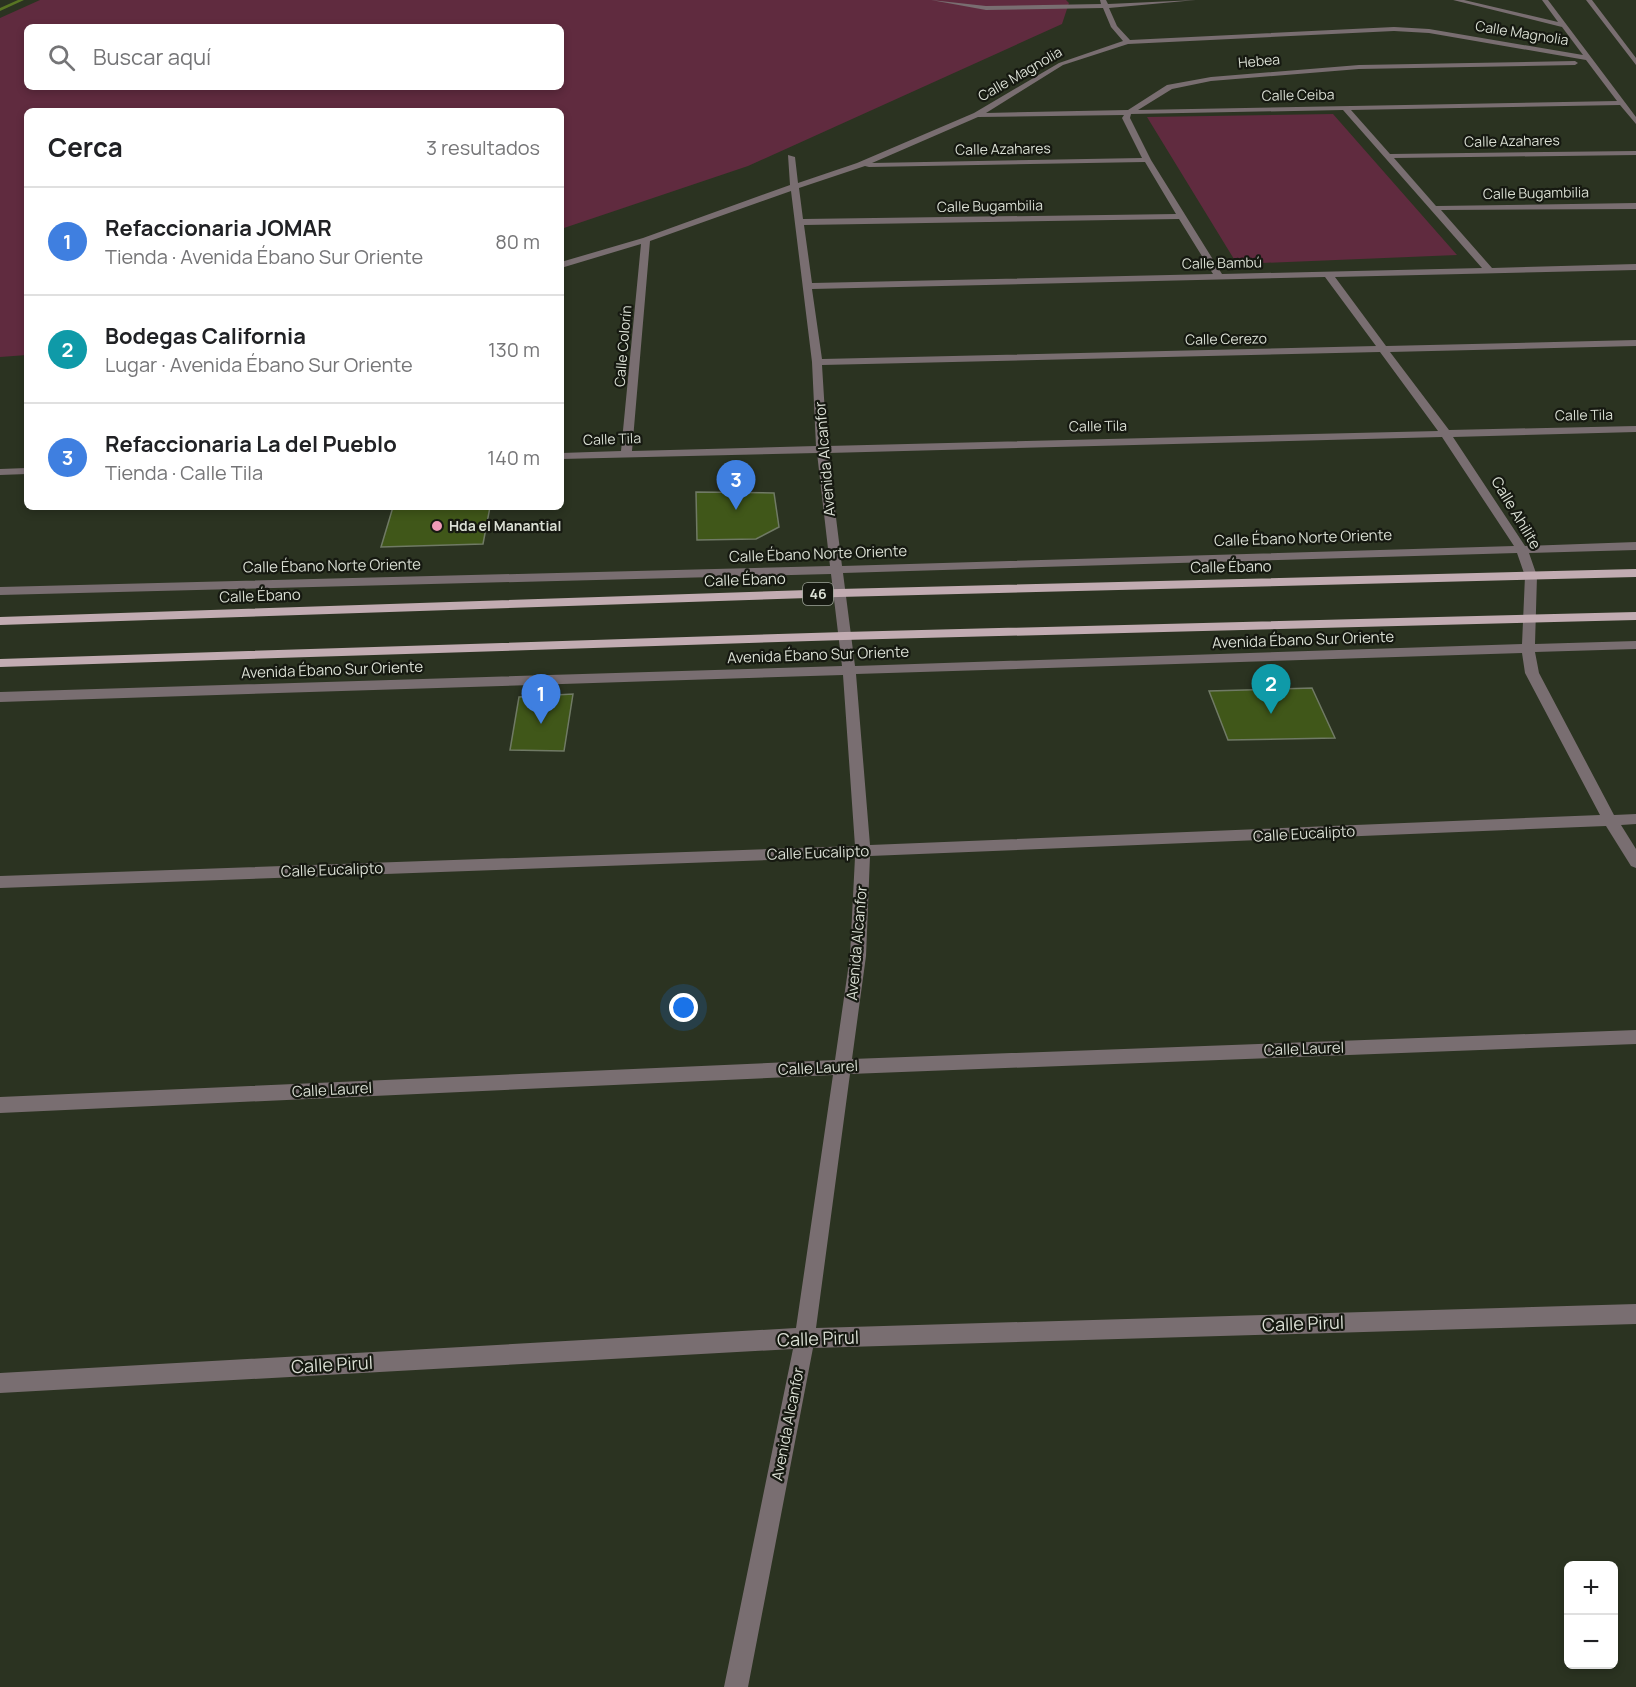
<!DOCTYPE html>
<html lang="es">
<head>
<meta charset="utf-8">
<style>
	body { margin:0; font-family:Manrope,sans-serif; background:#f6f6f6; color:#202124 }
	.controls { position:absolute; right:18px; bottom:18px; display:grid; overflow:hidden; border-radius:9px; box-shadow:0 3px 9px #0003 }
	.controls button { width:54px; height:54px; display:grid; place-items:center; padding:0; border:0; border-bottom:2px solid #e0e0e0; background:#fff; color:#202124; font:30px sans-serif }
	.you { position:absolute; left:684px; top:1008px; width:21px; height:21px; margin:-15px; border:4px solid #fff; border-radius:50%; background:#1a73e8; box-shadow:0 0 0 9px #1a73e833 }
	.badge { display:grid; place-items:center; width:39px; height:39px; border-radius:50%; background:#1a73e8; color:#fff; font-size:20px; font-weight:700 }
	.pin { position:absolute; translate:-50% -50px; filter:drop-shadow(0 2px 3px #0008) }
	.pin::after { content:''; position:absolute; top:32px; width:21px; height:18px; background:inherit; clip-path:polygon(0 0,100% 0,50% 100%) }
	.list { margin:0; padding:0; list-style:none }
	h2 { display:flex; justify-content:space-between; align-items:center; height:78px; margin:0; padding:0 24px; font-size:26px }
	h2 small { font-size:20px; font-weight:400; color:#757577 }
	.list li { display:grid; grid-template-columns:39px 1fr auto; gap:18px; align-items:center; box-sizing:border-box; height:108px; padding:0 24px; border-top:2px solid #e0e0e0 }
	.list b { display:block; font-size:22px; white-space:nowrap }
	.list p { margin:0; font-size:20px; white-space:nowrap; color:#757577 }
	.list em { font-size:20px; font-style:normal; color:#757577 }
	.icon { flex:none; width:33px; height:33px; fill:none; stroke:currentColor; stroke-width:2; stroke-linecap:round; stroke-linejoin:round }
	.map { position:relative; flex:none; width:1636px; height:1687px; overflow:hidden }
	.search { position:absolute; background:#fff; box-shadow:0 3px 9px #0003; left:24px; top:24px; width:540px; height:66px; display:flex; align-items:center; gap:15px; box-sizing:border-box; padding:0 21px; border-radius:9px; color:#757577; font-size:22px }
	.panel { position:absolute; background:#fff; box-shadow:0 3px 9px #0003; left:24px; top:108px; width:540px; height:402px; border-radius:9px }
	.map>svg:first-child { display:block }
</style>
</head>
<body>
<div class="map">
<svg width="1636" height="1687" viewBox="0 0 1636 1687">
	<rect width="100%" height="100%" fill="#2b3321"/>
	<path fill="#602b3f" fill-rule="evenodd" d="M 40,0 L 1066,0 L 1069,3 L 1062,24 L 748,166 L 561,229 L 561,111 L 27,111 L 27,355 L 0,357 L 0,18 ZM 27,27 L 561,27 L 561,87 L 27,87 Z
		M 1333,114 L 1457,255 L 1237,264 L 1147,117 Z"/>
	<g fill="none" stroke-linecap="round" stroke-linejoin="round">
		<path fill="#587523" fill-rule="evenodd" d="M 18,0 L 24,0 L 0,11 L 0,8 Z"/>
	</g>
	<path fill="#405719" stroke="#707a65" stroke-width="1.5" d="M 696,492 L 774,493 L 779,527 L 756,539 L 697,540 Z
		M 393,507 L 490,507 L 483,544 L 381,547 Z
		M 1312,688 L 1335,738 L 1228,740 L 1209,691 Z
		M 573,694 L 564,751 L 510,750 L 519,697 Z"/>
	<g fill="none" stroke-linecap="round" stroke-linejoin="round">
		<path fill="#796e71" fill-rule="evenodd" d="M 931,0 L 986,6 L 1101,4 L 1100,0 L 1106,0 L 1108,4 L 1196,0 L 1109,8 L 1117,26 L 1130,40 L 1394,27 L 1429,29 L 1583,55 L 1562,27 L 1453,0 L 1464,0 L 1558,22 L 1542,0 L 1548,0 L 1636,117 L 1636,124 L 1620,105 L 1351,110 L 1390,154 L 1636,151 L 1636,155 L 1394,158 L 1436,206 L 1636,203 L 1636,209 L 1441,210 L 1492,268 L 1636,264 L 1636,270 L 1335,277 L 1386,346 L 1636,340 L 1636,346 L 1390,352 L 1449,430 L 1636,426 L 1636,432 L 1453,437 L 1525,546 L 1636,542 L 1636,550 L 1529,553 L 1537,576 L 1535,644 L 1636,641 L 1636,649 L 1535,652 L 1539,673 L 1614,815 L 1636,814 L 1636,824 L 1621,825 L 1636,849 L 1636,868 L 1631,866 L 1606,826 L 870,856 L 866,956 L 852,1059 L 1636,1030 L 1636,1044 L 850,1074 L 816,1328 L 1636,1304 L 1636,1324 L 813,1348 L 748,1687 L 724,1687 L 793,1349 L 0,1393 L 0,1373 L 796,1328 L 833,1075 L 0,1113 L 0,1097 L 835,1060 L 850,956 L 855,857 L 0,888 L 0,876 L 855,846 L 843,675 L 0,702 L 0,692 L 842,666 L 831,574 L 0,595 L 0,587 L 830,566 L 817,453 L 561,459 L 561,453 L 621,451 L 641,244 L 561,268 L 561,262 L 643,238 L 790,185 L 788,155 L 795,157 L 798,183 L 857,163 L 974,113 L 1059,63 L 1123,41 L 1111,27 L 1103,8 L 986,10 ZM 1394,31 L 1429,33 L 1586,60 L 1617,101 L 1138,110 L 1172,89 L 1211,81 L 1359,69 L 1575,65 L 1578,63 L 1575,61 L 1359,65 L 1211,77 L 1167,85 L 1128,110 L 986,113 L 1063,65 L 1128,44 ZM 1343,110 L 1482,268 L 1222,274 L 1151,160 L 1130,118 L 1131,114 ZM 1124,115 L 1122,118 L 1142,158 L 872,163 L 978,117 ZM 1145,162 L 1176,214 L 803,219 L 799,188 L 865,166 L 869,167 ZM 791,191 L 812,362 L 816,446 L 632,451 L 650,241 ZM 1179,219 L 1213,274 L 812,283 L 804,225 ZM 1325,277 L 1376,346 L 822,359 L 812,289 ZM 1380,352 L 1438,431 L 827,446 L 822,365 ZM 1442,437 L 1514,546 L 842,566 L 828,453 ZM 1517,553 L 1525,576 L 1522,644 L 855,666 L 843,573 ZM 1522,653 L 1525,673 L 1600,815 L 870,845 L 856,674 Z
			M 1586,0 L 1592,0 L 1636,58 L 1636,65 Z
			M 27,468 L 27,474 L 0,475 L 0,469 Z"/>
		<path fill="#c2acb2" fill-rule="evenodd" d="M 1636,569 L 1636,577 L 839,597 L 0,625 L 0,617 L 839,589 Z
			M 1636,612 L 1636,620 L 844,640 L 0,667 L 0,659 L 844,632 Z"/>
	</g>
	<circle fill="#f09ab7" stroke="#161911" stroke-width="2" cx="437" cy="526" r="6"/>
	<g text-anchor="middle" stroke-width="4.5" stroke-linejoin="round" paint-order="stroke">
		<g font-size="14" fill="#dadfd4" stroke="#161911">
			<text transform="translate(1522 33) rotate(9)" y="5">Calle Magnolia</text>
			<text transform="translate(1259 61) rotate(-5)" y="5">Hebea</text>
			<text transform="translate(1020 74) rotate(-30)" y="5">Calle Magnolia</text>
			<text transform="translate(1298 95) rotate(-1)" y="5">Calle Ceiba</text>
			<text transform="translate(1512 141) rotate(-1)" y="5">Calle Azahares</text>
			<text transform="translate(1003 149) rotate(-1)" y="5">Calle Azahares</text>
			<text transform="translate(1536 193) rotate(-1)" y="5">Calle Bugambilia</text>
			<text transform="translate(990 206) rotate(-1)" y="5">Calle Bugambilia</text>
			<text transform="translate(1222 263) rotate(-1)" y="5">Calle Bambú</text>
			<text transform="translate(1226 339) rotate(-1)" y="5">Calle Cerezo</text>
			<text transform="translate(623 346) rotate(-85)" y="5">Calle Colorín</text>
			<text transform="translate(1584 415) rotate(-1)" y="5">Calle Tila</text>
			<text transform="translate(1098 426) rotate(-1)" y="5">Calle Tila</text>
			<text transform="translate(612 439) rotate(-2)" y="5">Calle Tila</text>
		</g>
		<g font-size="14" font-weight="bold" fill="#dadfd4" stroke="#161911" text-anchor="start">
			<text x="449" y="531">Hda el Manantial</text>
		</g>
		<rect fill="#161911" stroke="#9fa49a" stroke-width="1.5" x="803" y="583" width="30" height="22" rx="4.5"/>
		<g font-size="14" font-weight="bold" fill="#dadfd4">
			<text x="818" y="599">46</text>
		</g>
		<g font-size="15" fill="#dadfd4" stroke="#161911">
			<text transform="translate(825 459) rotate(-95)" y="5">Avenida Alcanfor</text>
			<text transform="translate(1516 513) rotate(59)" y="5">Calle Ahilite</text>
			<text transform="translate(1303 538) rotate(-2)" y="5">Calle Ébano Norte Oriente</text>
			<text transform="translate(818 554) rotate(-2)" y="5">Calle Ébano Norte Oriente</text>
			<text transform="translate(332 566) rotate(-1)" y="5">Calle Ébano Norte Oriente</text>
			<text transform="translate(1231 567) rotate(-1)" y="5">Calle Ébano</text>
			<text transform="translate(745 580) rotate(-2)" y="5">Calle Ébano</text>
			<text transform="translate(260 596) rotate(-2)" y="5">Calle Ébano</text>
			<text transform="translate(1303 640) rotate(-2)" y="5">Avenida Ébano Sur Oriente</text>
			<text transform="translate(818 655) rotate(-2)" y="5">Avenida Ébano Sur Oriente</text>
			<text transform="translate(332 670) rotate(-2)" y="5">Avenida Ébano Sur Oriente</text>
			<text transform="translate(1304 834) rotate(-3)" y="5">Calle Eucalipto</text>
			<text transform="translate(818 853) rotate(-2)" y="5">Calle Eucalipto</text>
			<text transform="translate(332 870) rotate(-2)" y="5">Calle Eucalipto</text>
			<text transform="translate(857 943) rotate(-85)" y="5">Avenida Alcanfor</text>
			<text transform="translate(1304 1049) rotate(-2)" y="5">Calle Laurel</text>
			<text transform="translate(818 1068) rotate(-3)" y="5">Calle Laurel</text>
			<text transform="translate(332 1090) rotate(-3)" y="5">Calle Laurel</text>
			<text transform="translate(788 1424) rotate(-79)" y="5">Avenida Alcanfor</text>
		</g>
		<g font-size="18" fill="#dadfd4" stroke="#161911">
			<text transform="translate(1303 1324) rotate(-2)" y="6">Calle Pirul</text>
			<text transform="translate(818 1339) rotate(-2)" y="6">Calle Pirul</text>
			<text transform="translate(332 1365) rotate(-3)" y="6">Calle Pirul</text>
		</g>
	</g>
</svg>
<div class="controls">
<button>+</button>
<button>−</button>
</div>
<div class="you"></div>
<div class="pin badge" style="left:541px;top:724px;background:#3f7fe0">1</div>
<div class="pin badge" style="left:1271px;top:714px;background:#0f9aa8">2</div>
<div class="pin badge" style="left:736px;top:510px;background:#3f7fe0">3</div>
<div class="search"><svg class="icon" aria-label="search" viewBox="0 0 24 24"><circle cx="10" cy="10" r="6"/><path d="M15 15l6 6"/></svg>Buscar aquí</div>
<section class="panel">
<h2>Cerca<small>3 resultados</small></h2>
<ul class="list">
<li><span class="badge" style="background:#3f7fe0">1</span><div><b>Refaccionaria JOMAR</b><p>Tienda · Avenida Ébano Sur Oriente</p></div><em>80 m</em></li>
<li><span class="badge" style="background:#0f9aa8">2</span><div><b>Bodegas California</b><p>Lugar · Avenida Ébano Sur Oriente</p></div><em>130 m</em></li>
<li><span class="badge" style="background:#3f7fe0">3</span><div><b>Refaccionaria La del Pueblo</b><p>Tienda · Calle Tila</p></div><em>140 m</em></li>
</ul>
</section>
</div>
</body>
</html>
